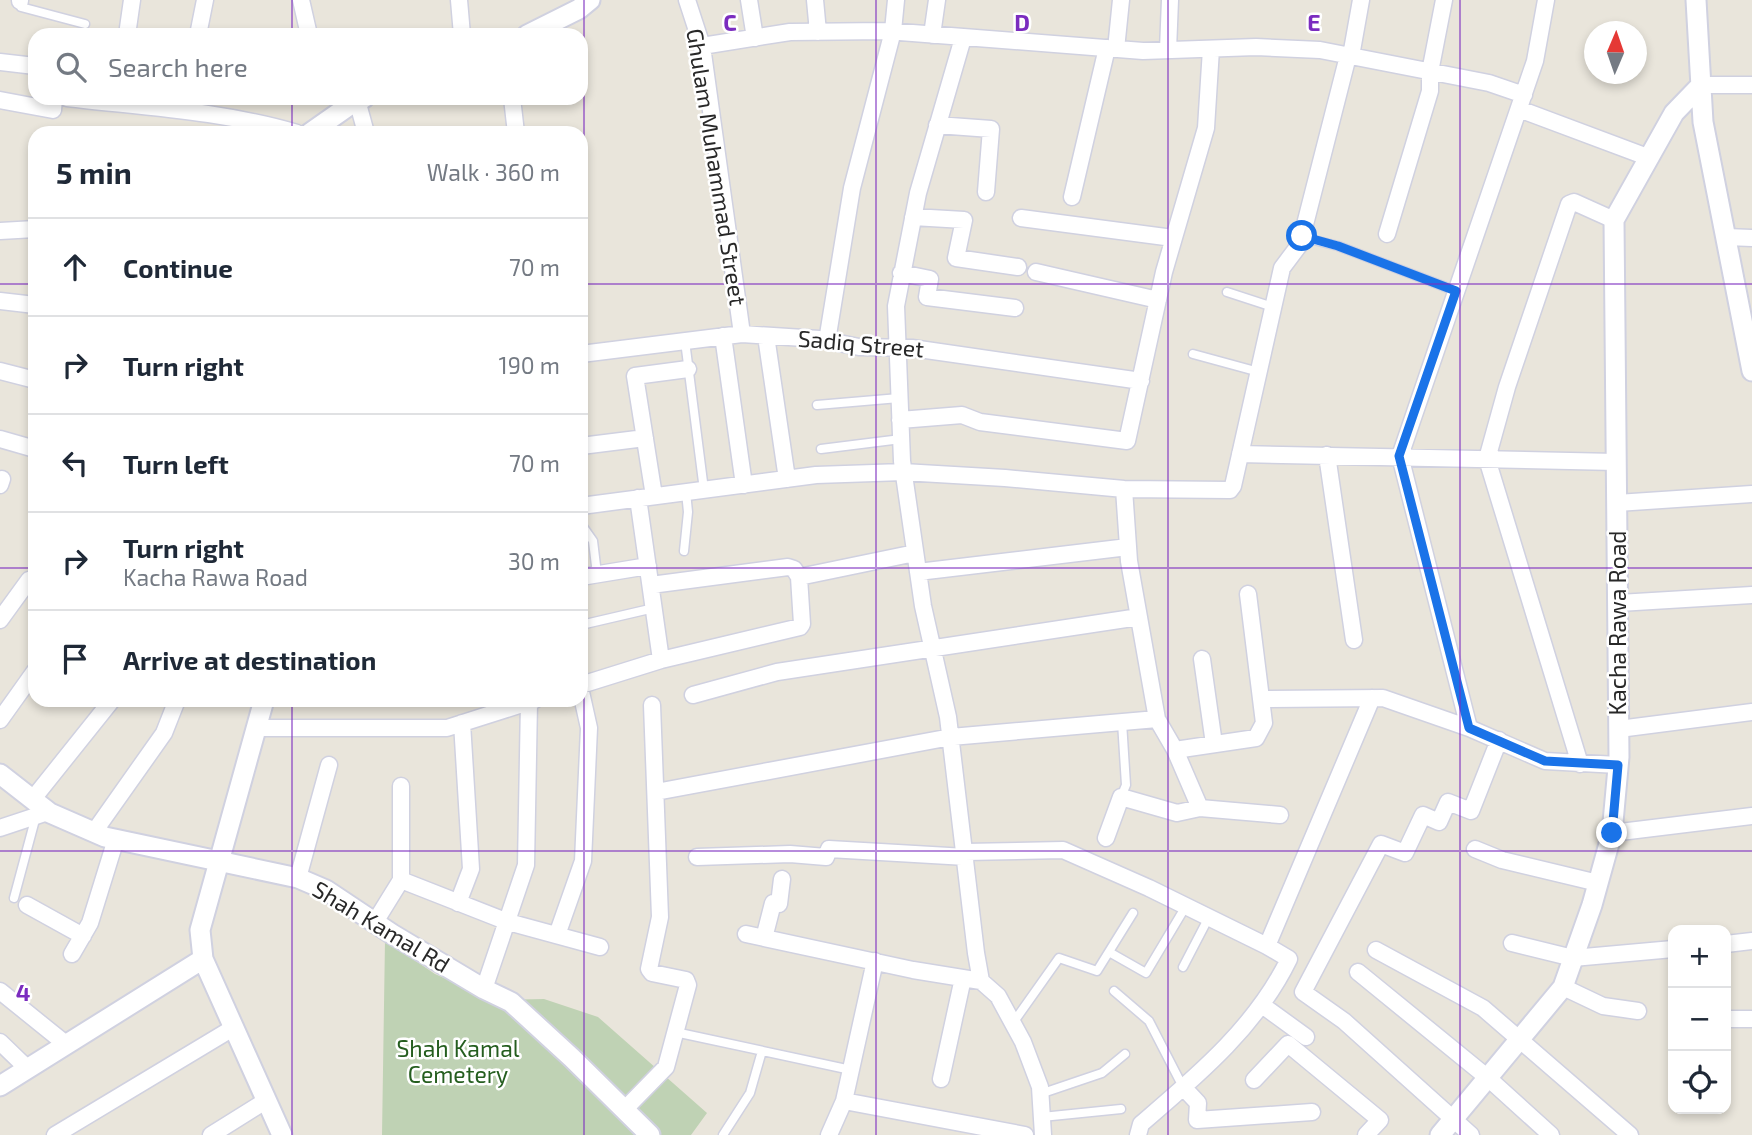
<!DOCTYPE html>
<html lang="en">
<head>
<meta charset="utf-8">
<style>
	body { margin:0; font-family:"Exo 2",sans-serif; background:#f6f6f7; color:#1f2937 }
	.controls { position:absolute; right:21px; bottom:21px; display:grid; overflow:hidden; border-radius:14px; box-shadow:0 4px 10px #0003 }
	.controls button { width:63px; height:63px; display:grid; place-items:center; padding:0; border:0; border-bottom:2px solid #e0e1e3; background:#fff; color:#1f2937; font:35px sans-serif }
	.compass { position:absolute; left:1584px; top:21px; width:63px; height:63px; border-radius:50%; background:#fff; box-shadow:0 4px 10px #0003; rotate:2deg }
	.stop { position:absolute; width:21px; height:21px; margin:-16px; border:5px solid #1a73e8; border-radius:50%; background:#fff }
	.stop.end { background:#1a73e8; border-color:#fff; box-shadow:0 2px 7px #0008 }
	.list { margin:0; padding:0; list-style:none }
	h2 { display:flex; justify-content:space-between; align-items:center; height:91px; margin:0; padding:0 28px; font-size:30px }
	h2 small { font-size:23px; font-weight:400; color:#747a83 }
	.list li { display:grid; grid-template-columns:46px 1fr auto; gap:21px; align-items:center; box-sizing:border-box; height:98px; padding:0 28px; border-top:2px solid #e0e1e3 }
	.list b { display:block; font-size:26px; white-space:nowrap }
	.list p { margin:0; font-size:23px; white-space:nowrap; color:#747a83 }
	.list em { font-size:23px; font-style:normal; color:#747a83 }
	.icon { flex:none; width:38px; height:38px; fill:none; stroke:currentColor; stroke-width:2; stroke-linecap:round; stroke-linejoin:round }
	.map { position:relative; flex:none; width:1752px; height:1135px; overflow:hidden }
	.search { position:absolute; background:#fff; box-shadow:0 4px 10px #0003; left:28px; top:28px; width:560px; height:77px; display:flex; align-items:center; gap:18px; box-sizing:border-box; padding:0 24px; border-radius:21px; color:#747a83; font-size:26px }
	.panel { position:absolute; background:#fff; box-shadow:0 4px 10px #0003; left:28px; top:126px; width:560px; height:581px; border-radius:21px }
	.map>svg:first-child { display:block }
</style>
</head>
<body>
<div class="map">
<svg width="1752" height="1135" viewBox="0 0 1752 1135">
	<rect width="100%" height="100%" fill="#e9e5db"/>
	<path fill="#bfd2b4" d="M 385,940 L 435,974 L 483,995 L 498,1000 L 544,999 L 598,1017 L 707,1113 L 691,1135 L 382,1135 Z"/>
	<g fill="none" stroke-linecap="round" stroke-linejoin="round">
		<g stroke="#d0d1e0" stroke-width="11">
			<path id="service" d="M 20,1 L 21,7 L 85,24
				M 1302,237 L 1338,246 L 1456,291
				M 1227,292 L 1273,307
				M 685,341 L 704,490
				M 1193,354 L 1259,372
				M 817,405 L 899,398
				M 821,449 L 901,439
				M 581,524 L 593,541 L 597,574
				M 684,551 L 688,512 L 686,492
				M 581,625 L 654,608
				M 1121,797 L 1126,785 L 1122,722
				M 14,898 L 36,816
				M 1109,952 L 1146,973 L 1186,906
				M 1183,967 L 1209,917
				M 1114,991 L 1149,1021 L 1183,1087
				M 1013,1023 L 1059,958 L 1097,971 L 1133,913
				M 675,1032 L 851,1070
				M 1040,1094 L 1102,1073 L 1125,1054
				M 1042,1117 L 1121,1109
				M 723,1135 L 750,1093 L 762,1051"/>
		</g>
		<g stroke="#d0d1e0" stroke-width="19">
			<path id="minor" d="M 301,0 L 309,35
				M 459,0 L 462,35
				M 687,0 L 702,46 L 742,334
				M 749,0 L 755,38
				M 815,0 L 818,32
				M 20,1 L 20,0
				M 127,35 L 132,0
				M 198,35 L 205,0
				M 932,35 L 937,0
				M 963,38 L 918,193 L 896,306 L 902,461 L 923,606 L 948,717 L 976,953 L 981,981
				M 702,46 L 790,32 L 887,31 L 1143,51 L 1256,47 L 1320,50 L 1489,83 L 1524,95
				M 1116,49 L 1121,0
				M 1168,50 L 1170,0
				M 1351,56 L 1361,0
				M 0,62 L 35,66
				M 1701,85 L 1752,85
				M 67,98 C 143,107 223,111 297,133
				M 512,98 L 516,133
				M 0,100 L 53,110 L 54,98
				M 357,100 L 366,133
				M 1519,109 L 1650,158
				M 937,125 L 991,129 L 986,192
				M 1072,197 L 1107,48
				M 913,217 L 964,220 L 956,258 L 1018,267
				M 1021,218 L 1173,238
				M 0,231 L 35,229
				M 1387,234 L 1430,91 L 1430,72 L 1444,0
				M 1726,237 L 1752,238
				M 1036,272 L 1158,300
				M 901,273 L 930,279 L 927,297 L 1015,308
				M 0,301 L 35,305
				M 723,336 L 744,485
				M 766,336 L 787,479
				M 827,341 L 852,188 L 893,31 L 896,0
				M 581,354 L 742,334 L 819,339 L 859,347 L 912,348 L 1141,381
				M 0,371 L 35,380
				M 900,420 L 962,415 L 980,422 L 1127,441 L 1164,272 L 1206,128 L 1211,49
				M 0,439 L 35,449
				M 581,446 L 645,438
				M 1240,454 L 1616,462
				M 1327,455 L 1354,640
				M 0,485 L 2,479
				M 1124,489 L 1129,561 L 1157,719 L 1175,750 L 1200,808 L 1280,815
				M 654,496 L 635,376 L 688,369
				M 1617,503 L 1752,494
				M 581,506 L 816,475 L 903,472 L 1005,478 L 1124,489 L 1230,490 L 1233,486 L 1282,268 L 1300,244 L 1348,56
				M 918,572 L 1128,547
				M 581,577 L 648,566
				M 651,585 L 788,567 L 794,569 L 799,577
				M 1619,603 L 1752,595
				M 0,620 L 29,580
				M 1202,659 L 1214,744
				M 661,660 L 800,627 L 802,624 L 799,577 L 915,553
				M 581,685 L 661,660 L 638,498
				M 693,695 L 777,672 L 1139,617
				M 1261,699 L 1383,698 L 1469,728 L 1545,761 L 1618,765
				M 0,720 L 35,671
				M 257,728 L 447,728 L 535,700
				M 1469,728 L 1400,456 L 1535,61 L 1546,0
				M 1619,729 L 1752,712
				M 1175,750 L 1256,738 L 1264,723 L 1248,594
				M 1580,764 L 1487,459 L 1507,387 L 1569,204 L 1574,202 L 1614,220
				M 656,792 L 951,737 L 1157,719
				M 32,800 L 112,700
				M 0,828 L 48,812
				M 94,832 L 164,733 L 177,700
				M 1612,833 L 1752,816
				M 1106,838 L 1121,797 L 1177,813 L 1200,808
				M 1475,849 L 1502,860 L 1598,883
				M 965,852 L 1063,850 L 1149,888 L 1267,946 L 1289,959 C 1256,1027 1197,1076 1141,1124 L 1138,1135
				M 697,857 L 790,854 L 826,857 L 829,849 L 966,857
				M 298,878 L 329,765
				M 401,880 L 508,922 L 600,947
				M 458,903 L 471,869 L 462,723
				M 27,905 L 83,936
				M 375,922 L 401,880 L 401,786
				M 746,934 L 913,970 L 981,981 L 998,996 L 1023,1042 L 1040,1087 L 1043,1135
				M 557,935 L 583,861 L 589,728 L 581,692
				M 764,938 L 773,903 L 779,904 L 782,879
				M 1512,943 L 1573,958 L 1673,949
				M 1726,944 L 1752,941
				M 1267,946 L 1372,698
				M 1376,950 L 1483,1008 L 1630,1135
				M 72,954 L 90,923 L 116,839
				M 1358,972 L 1488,1078 L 1551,1135
				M 1563,987 L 1603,1006 L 1638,1011
				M 484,989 L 526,865 L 529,702
				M 0,991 L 67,1045
				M 1262,1005 L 1306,1037
				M 1726,1019 L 1752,1019
				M 0,1042 L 28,1069
				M 941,1079 L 963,978
				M 1254,1080 L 1288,1044 L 1380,1120 L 1366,1135
				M 1183,1087 L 1198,1103 L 1197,1120 L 1312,1112
				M 844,1101 L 1025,1135
				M 624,1110 L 666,1067 L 688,985 L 686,980 L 652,973 L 649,969 L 660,917 L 652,705
				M 55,1135 L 233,1028
				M 211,1135 L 267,1100
				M 829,1135 L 844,1101 L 875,961
				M 1471,1135 L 1344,1021 L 1303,992 L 1381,844 L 1405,853 L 1423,815 L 1439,822 L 1448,802 L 1471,811 L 1499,740"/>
		</g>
		<g stroke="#d0d1e0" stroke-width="23">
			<path id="tertiary" d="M 1696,0 L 1703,122 L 1752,371
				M 527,35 L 579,9 L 590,0
				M 310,133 L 357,100 L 364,98
				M 264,700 L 200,930 L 203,959 L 282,1135
				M 0,774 L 50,813 L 105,837 L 298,878 L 326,890 L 392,934 L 484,989 L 511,1002 L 572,1058 L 650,1135
				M 0,1086 L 203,959
				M 1440,1135 L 1563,987 L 1592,905 L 1612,833 L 1619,757 L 1614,220 L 1674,113 L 1701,85"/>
		</g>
		<use href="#service" stroke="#fff" stroke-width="8"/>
		<use href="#minor" stroke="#fff" stroke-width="16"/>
		<use href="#tertiary" stroke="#fff" stroke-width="19"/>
	</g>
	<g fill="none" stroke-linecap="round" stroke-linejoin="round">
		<path stroke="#1a73e8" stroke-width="9" d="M 1302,236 L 1338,246 L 1456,291 L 1399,456 L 1469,728 L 1545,761 L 1618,765 L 1612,833"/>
	</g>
	<path fill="none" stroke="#7b2cbf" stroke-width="2" stroke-opacity="0.55" d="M 292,0 L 292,35M 584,0 L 584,1135M 876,0 L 876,1135M 1168,0 L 1168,1135M 1460,0 L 1460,1135M 292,98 L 292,133M 0,284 L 35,284M 581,284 L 1752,284M 0,568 L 35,568M 581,568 L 1752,568M 292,700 L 292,1135M 0,851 L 1752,851"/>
	<g text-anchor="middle" stroke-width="5" stroke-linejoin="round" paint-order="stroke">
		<g font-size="23" fill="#282828" stroke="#fff">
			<text transform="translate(716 167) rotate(81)" y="8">Ghulam Muhammad Street</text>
			<text transform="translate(861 344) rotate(5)" y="8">Sadiq Street</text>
			<text transform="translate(1618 623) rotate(-90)" y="8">Kacha Rawa Road</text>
			<text transform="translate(381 927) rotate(31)" y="8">Shah Kamal Rd</text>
		</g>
		<g font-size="23" fill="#255e1f" stroke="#fff">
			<text x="458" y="1057">Shah Kamal<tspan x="458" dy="26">Cemetery</tspan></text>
		</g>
	</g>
	<g font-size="23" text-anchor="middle" font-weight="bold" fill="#7b2cbf" stroke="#fff" stroke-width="5" stroke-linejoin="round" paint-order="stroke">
		<text x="730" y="31">C</text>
		<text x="1022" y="31">D</text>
		<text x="1314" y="31">E</text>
		<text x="23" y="1001">4</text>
	</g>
</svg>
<div class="controls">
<button>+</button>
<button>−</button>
<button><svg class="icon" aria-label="locate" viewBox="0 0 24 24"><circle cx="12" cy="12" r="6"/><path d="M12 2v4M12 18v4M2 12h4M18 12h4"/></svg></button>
</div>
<svg class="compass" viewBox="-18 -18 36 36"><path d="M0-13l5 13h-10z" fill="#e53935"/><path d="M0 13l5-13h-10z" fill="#747a83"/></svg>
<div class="stop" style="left:1302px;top:236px"></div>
<div class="stop end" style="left:1612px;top:833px"></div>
<div class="search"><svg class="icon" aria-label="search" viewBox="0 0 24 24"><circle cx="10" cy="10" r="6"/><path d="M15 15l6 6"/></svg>Search here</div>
<section class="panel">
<h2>5 min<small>Walk · 360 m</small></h2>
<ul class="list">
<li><svg class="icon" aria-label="ahead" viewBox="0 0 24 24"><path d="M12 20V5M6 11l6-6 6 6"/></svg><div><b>Continue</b></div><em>70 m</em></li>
<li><svg class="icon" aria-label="right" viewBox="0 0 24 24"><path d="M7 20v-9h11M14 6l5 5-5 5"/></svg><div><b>Turn right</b></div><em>190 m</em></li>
<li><svg class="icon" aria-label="left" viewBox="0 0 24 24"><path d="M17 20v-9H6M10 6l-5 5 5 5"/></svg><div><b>Turn left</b></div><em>70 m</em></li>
<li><svg class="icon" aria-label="right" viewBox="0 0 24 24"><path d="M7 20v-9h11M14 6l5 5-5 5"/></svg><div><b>Turn right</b><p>Kacha Rawa Road</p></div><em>30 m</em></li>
<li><svg class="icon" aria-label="arrive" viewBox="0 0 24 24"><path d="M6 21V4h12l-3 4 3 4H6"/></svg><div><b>Arrive at destination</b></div></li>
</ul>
</section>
</div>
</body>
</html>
